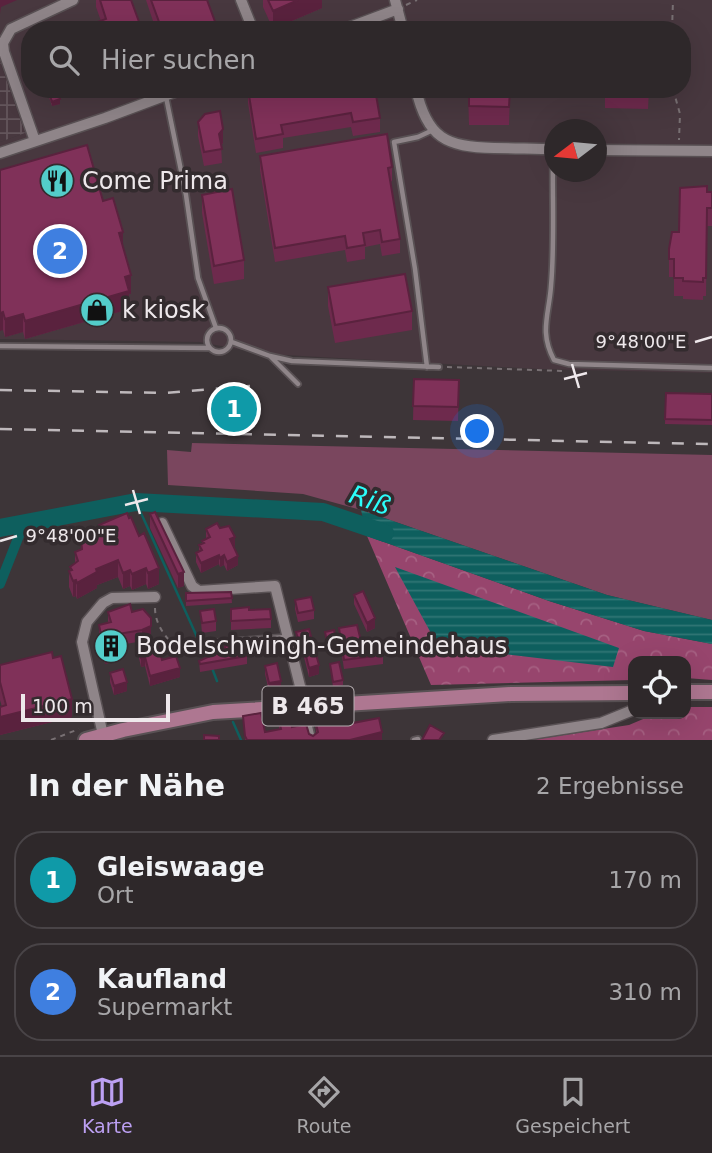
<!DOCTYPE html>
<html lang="de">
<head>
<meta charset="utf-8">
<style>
	body { margin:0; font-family:"DejaVu Sans",sans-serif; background:#363032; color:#f1f3f6 }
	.controls { position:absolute; right:21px; bottom:21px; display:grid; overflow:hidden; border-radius:14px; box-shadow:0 7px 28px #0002 }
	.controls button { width:63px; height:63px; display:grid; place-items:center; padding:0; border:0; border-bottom:2px solid #494447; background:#2e282a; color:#f1f3f6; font:35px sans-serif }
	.compass { position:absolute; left:544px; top:119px; width:63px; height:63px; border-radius:50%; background:#2e282a; box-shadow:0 7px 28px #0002; rotate:254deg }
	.scale { position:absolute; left:21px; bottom:18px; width:149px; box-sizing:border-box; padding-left:7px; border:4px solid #eee8eb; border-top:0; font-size:19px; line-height:24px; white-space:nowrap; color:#eee8eb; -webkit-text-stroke:5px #332b2e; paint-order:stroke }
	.you { position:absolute; left:478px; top:432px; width:24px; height:24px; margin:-18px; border:5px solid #fff; border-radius:50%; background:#1a73e8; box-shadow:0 0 0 10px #1a73e833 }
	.badge { display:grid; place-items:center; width:46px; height:46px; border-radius:50%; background:#bca0f2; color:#fff; font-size:23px; font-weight:700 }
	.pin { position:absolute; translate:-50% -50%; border:4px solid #fff; box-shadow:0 2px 7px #0006 }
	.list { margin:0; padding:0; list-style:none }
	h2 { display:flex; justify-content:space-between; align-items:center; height:91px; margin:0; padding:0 28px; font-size:30px }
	h2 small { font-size:23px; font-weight:400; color:#a7a6a8 }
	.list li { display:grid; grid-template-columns:46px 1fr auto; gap:21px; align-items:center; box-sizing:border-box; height:98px; margin:0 14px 14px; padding:0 14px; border:2px solid #494447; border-radius:28px }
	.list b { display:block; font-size:26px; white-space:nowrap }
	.list p { margin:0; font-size:23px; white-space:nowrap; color:#a7a6a8 }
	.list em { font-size:23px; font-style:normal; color:#a7a6a8 }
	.icon { flex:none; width:38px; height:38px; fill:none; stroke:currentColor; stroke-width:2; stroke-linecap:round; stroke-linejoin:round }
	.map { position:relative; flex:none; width:712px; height:740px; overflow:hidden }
	.search { position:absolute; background:#2e282a; box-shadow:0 7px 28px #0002; left:21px; right:21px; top:21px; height:77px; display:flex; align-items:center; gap:18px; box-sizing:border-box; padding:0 24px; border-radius:28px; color:#a7a6a8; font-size:26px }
	.sheet { height:315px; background:#2e282a }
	nav { display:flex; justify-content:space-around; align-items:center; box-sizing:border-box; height:98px; border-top:2px solid #494447; background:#2e282a; font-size:19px; color:#a7a6a8 }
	nav a { display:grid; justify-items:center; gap:4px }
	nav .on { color:#bca0f2 }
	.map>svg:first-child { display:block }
</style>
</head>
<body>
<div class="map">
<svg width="712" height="740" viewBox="0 0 712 740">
	<defs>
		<pattern id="industrial-grid" width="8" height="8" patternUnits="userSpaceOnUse" patternTransform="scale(1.75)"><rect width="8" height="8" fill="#48383f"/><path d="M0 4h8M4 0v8" fill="none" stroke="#63555b"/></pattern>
		<pattern id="forest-crowns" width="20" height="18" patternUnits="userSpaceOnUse" patternTransform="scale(1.75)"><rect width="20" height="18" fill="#97456d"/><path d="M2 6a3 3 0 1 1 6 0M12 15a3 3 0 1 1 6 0" fill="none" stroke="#a66082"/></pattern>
		<pattern id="water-rules" width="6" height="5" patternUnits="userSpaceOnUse" patternTransform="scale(1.75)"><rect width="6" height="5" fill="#0e5f5e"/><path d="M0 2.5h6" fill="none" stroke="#317675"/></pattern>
	</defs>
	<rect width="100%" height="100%" fill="#3d3538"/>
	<path fill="#48383f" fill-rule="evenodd" d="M 0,0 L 712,0 L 712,373 L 539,369 L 266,354 L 199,342 L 0,339 L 0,142 L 25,133 L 0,62 ZM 30,30 L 682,30 L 682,89 L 30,89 ZM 554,130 L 596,130 L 596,172 L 554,172 Z"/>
	<path fill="url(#industrial-grid)" d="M 0,62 L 25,133 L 0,142 Z"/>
	<path fill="#7a465e" d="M 192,443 L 712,455 L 712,620 L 607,595 L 361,510 L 303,494 L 168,485 L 167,450 L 191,452 Z"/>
	<path fill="url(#forest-crowns)" d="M 367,536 L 549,601 L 644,631 L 712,644 L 712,680 L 686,678 L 686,661 L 633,661 L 633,680 L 431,685 Z
		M 686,707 L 712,707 L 712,740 L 531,740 L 629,725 L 655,714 L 686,714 Z"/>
	<path fill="url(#water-rules)" d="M 361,510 L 607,595 L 712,620 L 712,644 L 644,631 L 549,601 L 367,536 Z
		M 395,567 L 619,648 L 613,667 L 438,646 Z"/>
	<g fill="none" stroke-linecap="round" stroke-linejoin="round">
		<path stroke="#0e5f5e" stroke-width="2.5" d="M 136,502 L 207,659
			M 212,668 L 217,681
			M 233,722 L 241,740"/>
		<path stroke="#0e5f5e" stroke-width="10" d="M 0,584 L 24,523"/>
		<path stroke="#0e5f5e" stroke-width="18" d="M 0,528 L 136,502 L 323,512 L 385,533"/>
		<g stroke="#595154" stroke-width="8">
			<path id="service" d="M 166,97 L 186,195 L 198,278 L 216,328
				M 553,150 C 552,195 555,241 551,286 C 549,315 539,332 554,360 L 569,364 L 712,368
				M207 340a12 12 0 1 1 24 0a12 12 0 1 1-24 0Z
				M 232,342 L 270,356 L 292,361 L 439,367
				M 0,346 L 209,348
				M 271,357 L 298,384
				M 427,367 L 415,269 L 394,142 L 418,137 L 433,130
				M 203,643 L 287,637
				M 306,710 L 313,740
				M 414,740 L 418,739"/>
		</g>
		<g stroke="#595154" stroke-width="13">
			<path id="minor" d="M 241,0 L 253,30
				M 395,0 L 403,30
				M 342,30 L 398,9
				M 416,89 C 427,138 446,147 494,148 C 514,148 534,149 554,149
				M 35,141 L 4,52 L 3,43 L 11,29 L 73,0
				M 596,150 L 712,151
				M 0,153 L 105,118 L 183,89
				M 162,523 L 192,586 L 199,591 L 275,586 L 305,706
				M 103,735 L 82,642 L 87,622 L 103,603 L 112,598 L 155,597
				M 493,740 L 601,723 L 633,710"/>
		</g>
		<g stroke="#595154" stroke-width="18">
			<path id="primary" d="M 686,692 L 712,692
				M 86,740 L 123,730 L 213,712 L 511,694 L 633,693"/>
		</g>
		<path stroke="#787073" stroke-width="2" stroke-dasharray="5 5" stroke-linecap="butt" d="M 406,5 L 417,0
			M 672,30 L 673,0
			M 673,89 L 680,114 L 679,140
			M 447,367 L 564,371
			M 155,608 C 155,621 162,633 171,642 L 196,643
			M 51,740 L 79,729"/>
		<use href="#service" stroke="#8f8589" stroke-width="4.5"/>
		<use href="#minor" stroke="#8f8589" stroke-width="10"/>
		<use href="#primary" stroke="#ae7791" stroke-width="14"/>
		<path stroke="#beb8bb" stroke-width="2.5" stroke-dasharray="12 12" stroke-linecap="butt" d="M 0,390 L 166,393 L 250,386
			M 0,429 L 712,444"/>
	</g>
	<path fill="#6e2a4d" d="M 96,0 L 131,0 L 142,30 L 101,21 L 96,7 Z
		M 146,0 L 207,0 L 217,27 L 232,30 L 156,30 Z
		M 263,0 L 322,0 L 322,8 L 273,29 L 263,7 Z
		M 46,89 L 57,89 L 60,104 L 52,106 Z
		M 248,89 L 276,94 L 292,92 L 291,89 L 375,89 L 380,118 L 380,132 L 353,136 L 351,127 L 283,138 L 283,148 L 256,153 L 248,103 Z
		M 468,89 L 525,89 L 525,94 L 510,94 L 509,125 L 469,125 Z
		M 605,89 L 649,89 L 648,109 L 605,108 Z
		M 198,122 L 223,143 L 221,145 L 222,163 L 204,166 L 198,136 Z
		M 260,156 L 392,167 L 392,181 L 390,182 L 400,239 L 400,253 L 382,256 L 380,244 L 365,247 L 365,259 L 347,262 L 345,250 L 275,262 L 260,170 Z
		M 0,170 L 103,201 L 123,247 L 131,294 L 129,294 L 129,309 L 25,339 L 23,332 L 5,337 L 3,330 Z
		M 707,192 L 712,192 L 712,226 L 707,226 L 706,296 L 703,296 L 703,300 L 683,299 L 683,296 L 674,296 L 674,277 L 669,277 L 669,249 Z
		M 202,195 L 244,260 L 244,279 L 214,284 L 202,213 Z
		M 328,287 L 412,311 L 412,330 L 335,343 L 328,306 Z
		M 414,379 L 459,380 L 458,421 L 413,420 Z
		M 666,393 L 712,394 L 712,425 L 665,424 Z
		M 127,513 L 159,584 L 148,589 L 146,584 L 132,590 L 130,586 L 123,589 L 118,577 L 97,585 L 97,588 L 77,599 L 76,596 L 73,597 L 69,587 L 69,571 L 70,570 L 70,567 L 75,564 L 75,552 L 81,550 L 81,539 L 95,533 L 95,530 L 99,528 L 99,525 Z
		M 150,514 L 184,586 L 178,588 L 150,528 Z
		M 220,528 L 235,546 L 233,547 L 238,565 L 227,571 L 224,565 L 220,567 L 219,564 L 201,573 L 196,562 L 196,553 L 199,551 L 199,545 L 202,543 L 202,541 L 206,539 L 206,529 Z
		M 231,592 L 232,603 L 186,606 L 186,593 Z
		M 354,595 L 375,628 L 367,632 L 354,604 Z
		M 295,600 L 314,610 L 314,619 L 298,622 L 295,609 Z
		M 231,609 L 249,610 L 271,619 L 271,628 L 231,630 Z
		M 200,611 L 216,621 L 216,631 L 202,633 Z
		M 108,612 L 132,612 L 151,636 L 142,641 L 121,645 L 121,654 L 113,657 L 113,662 L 105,664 L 99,636 L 99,625 L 108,623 Z
		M 339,628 L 383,655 L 383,664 L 344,669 L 339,637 Z
		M 296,632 L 319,674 L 309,677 L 303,653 L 300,654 L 296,641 Z
		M 139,649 L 162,660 L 180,677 L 150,686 L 145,666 L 141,667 L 139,658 Z
		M 247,656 L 247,664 L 200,672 L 199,661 Z
		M 330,664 L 343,680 L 343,685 L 333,687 Z
		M 0,665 L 72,717 L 0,735 L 0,707 L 2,707 L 0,700 Z
		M 265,666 L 281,689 L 269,691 L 265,674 Z
		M 110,673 L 127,691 L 114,695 L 110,682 Z
		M 243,716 L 265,732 L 279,729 L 279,720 L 313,736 L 316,733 L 315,720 L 334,724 L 353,723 L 382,740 L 245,740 Z"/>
	<path fill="#5a223e" d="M 0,0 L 17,0 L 1,7 L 0,14 Z
		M 298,0 L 322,0 L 322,8 L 273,29 L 273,11 Z
		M 81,89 L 95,89 L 95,93 L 81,97 Z
		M 60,99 L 60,104 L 52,106 L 52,102 Z
		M 223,129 L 223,143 L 219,148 L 219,134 Z
		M 123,232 L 123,250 L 119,233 Z
		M 131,275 L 131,294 L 129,294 L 129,309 L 25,339 L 25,321 Z
		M 3,312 L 3,330 L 0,331 L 0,313 Z
		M 23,314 L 23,332 L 5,337 L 5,319 Z
		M 235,537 L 235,546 L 230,549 L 230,539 Z
		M 219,555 L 219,564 L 201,573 L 201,563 Z
		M 224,555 L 224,565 L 220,567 L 220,558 Z
		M 238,556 L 238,565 L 227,571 L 227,562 Z
		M 118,560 L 118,577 L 97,585 L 97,588 L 77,599 L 77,583 L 96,569 Z
		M 146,568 L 146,584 L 132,590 L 132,574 Z
		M 159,568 L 159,584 L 148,589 L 148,573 Z
		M 130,570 L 130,586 L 123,589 L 123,573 Z
		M 184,572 L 184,586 L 178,588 L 178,574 Z
		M 76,580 L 76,596 L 73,597 L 73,581 Z
		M 375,618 L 375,628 L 367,632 L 367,623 Z
		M 151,626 L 151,636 L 142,641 L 142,630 Z
		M 336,639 L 336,643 L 327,645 L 327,641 Z
		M 121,644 L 121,654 L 113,657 L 113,662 L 105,664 L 105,653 L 111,646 Z
		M 303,644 L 303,653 L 300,654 L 300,645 Z
		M 145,657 L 145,666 L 141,667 L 141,658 Z
		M 319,665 L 319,674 L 309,677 L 309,668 Z
		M 180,668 L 180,677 L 150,686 L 150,676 Z
		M 281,681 L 281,689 L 269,691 L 269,683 Z
		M 127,682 L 127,691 L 114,695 L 114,686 Z
		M 72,699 L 72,717 L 0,735 L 0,717 Z
		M 382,732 L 382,740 L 350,740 Z"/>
	<path fill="#803159" stroke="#5a223e" stroke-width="2" d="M 100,0 L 131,0 L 142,30 L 75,30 L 106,19 Z
		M 151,0 L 207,0 L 217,27 L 230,23 L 232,30 L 162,30 Z
		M 268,0 L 298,0 L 273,11 Z
		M 525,22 L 578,23 L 578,30 L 525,30 Z
		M 48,89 L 57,89 L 60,99 L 52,102 Z
		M 248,89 L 275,89 L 276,94 L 294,91 L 293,89 L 375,89 L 380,118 L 353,122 L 351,113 L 281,125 L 283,134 L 256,139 Z
		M 469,89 L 510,89 L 509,107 L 469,106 Z
		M 605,89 L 648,89 L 648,90 Z
		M 220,111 L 223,129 L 219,134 L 222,149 L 204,152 L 198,122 L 205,114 Z
		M 387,134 L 392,167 L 388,168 L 400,239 L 382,242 L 380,230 L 363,233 L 365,245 L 347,248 L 345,236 L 275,248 L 260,156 Z
		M 87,145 L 103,201 L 113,198 L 123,232 L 119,233 L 131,275 L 125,277 L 129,291 L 25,321 L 23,314 L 5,319 L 3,312 L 0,313 L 0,170 Z
		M 707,186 L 707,192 L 712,192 L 712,208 L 707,208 L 706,278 L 703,278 L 703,282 L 683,281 L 683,278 L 674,278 L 674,259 L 669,259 L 669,249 L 672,232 L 679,232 L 680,188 Z
		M 232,189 L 244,260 L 214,266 L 202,195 Z
		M 405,274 L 412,311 L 335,325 L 328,287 Z
		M 414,379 L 459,380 L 458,407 L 413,406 Z
		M 666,393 L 712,394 L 712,420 L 665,419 Z
		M 155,512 L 184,572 L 178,574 L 150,514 Z
		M 127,513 L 129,518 L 131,517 L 139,536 L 144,533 L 159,568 L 148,573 L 146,568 L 132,574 L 130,570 L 123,573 L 118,560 L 96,569 L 97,572 L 77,583 L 76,580 L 73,581 L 69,571 L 72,570 L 70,567 L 78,561 L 75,552 L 82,549 L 81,539 L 96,533 L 95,530 L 100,528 L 99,525 Z
		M 217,523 L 220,528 L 229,526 L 235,537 L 230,539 L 238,556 L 227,562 L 224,555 L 220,558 L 219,555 L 201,563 L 196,553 L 202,550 L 199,545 L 204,543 L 202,541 L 210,537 L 206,529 Z
		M 363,591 L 375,618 L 367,623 L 354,595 Z
		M 231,592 L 232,598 L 186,601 L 186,593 Z
		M 311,597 L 314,610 L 298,613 L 295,600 Z
		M 130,604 L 132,612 L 143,609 L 151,618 L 151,626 L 142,630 L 118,634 L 121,644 L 111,646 L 113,652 L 105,653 L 99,625 L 111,622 L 108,612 Z
		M 249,607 L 249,610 L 270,609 L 271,619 L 231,621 L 231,609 Z
		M 214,609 L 216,621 L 202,623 L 200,611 Z
		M 357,625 L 361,641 L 365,640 L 365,644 L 381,642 L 383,655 L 344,660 L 339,628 Z
		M 309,629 L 319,665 L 309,668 L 303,644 L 300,645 L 296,632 Z
		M 334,630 L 336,639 L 327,641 L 325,632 Z
		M 244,643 L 247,656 L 200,664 L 199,661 L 225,649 L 225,646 Z
		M 158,644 L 162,660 L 176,656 L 180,668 L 150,676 L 145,657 L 141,658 L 139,649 Z
		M 52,652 L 53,658 L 61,656 L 72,699 L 0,717 L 0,707 L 6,705 L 0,682 L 0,665 Z
		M 339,662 L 343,680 L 333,682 L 330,664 Z
		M 277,663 L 281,681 L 269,683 L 265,666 Z
		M 123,669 L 127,682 L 114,686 L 110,673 Z
		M 261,713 L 265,732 L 281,729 L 279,720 L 291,718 L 292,727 L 306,724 L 309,734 L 313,736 L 318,732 L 315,720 L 332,718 L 334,724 L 352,719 L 353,723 L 379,718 L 382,732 L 350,740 L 352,740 L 247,740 L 245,736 L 243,716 Z
		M 430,725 L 444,733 L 439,740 L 422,740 Z
		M 204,735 L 219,736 L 219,740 L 204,740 Z"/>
	<path fill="none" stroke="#eee8eb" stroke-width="2.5" d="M 695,342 L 712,337M 572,364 L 579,388M 564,379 L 587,373M 133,490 L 140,514M 125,505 L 148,499M 0,541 L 17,536"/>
	<defs>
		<g id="restaurant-disc" transform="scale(1.75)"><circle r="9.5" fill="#53cdca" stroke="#332b2e"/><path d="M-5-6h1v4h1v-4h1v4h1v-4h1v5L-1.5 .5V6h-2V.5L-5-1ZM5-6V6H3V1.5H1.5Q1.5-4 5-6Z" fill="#111"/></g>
		<g id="shop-disc" transform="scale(1.75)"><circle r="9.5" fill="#53cdca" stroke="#332b2e"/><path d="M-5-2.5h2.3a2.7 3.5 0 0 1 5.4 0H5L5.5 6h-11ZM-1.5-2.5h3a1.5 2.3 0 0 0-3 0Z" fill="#111"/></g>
		<g id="building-disc" transform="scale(1.75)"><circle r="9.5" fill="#53cdca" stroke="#332b2e"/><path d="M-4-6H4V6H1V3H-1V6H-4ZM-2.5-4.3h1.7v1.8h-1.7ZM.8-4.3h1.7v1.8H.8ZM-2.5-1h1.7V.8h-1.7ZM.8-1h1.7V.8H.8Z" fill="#111"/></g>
	</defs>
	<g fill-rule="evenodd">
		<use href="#restaurant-disc" x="57" y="181"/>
		<use href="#shop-disc" x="97" y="310"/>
		<use href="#building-disc" x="111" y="646"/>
	</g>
	<g text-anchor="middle" stroke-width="7" stroke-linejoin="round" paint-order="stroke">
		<rect fill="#332b2e" stroke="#b6afb2" stroke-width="2" x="262.5" y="686.5" width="91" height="39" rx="5"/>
		<g font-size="23" font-weight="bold" fill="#eee8eb">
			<text x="308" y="714">B 465</text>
		</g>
		<g font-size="24" fill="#eee8eb" stroke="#332b2e" text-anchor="start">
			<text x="82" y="189">Come Prima</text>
			<text x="122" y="318">k kiosk</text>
			<text x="136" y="654">Bodelschwingh-Gemeindehaus</text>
		</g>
		<g font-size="26" font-style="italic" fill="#2bfdfa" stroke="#332b2e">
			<text transform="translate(370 500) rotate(19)" y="9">Riß</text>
		</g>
	</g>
	<g font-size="18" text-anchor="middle" fill="#eee8eb" stroke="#332b2e" stroke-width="7" stroke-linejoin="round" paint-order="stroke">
		<text x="641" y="348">9°48'00"E</text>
		<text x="71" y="542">9°48'00"E</text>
	</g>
</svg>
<div class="controls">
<button><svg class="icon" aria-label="locate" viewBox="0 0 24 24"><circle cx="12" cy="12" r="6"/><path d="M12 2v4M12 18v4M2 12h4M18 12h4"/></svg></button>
</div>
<svg class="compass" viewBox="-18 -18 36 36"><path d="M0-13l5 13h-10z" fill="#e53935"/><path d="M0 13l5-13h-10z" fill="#a7a6a8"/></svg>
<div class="scale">100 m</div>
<div class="you"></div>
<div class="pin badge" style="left:234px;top:409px;background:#0f9aa8">1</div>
<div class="pin badge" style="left:60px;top:251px;background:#3f7fe0">2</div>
<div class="search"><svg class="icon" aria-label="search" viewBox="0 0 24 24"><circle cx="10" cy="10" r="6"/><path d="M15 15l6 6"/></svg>Hier suchen</div>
</div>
<section class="sheet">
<h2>In der Nähe<small>2 Ergebnisse</small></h2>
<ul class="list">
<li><span class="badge" style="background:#0f9aa8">1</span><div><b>Gleiswaage</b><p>Ort</p></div><em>170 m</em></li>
<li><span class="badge" style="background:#3f7fe0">2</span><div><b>Kaufland</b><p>Supermarkt</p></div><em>310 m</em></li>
</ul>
</section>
<nav>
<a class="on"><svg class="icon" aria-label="map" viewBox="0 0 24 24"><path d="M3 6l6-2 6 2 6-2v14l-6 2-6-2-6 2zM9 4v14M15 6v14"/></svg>Karte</a>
<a><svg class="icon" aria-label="directions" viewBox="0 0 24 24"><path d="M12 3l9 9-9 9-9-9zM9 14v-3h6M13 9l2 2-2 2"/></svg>Route</a>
<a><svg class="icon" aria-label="saved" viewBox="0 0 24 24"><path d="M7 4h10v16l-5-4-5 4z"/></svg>Gespeichert</a>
</nav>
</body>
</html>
